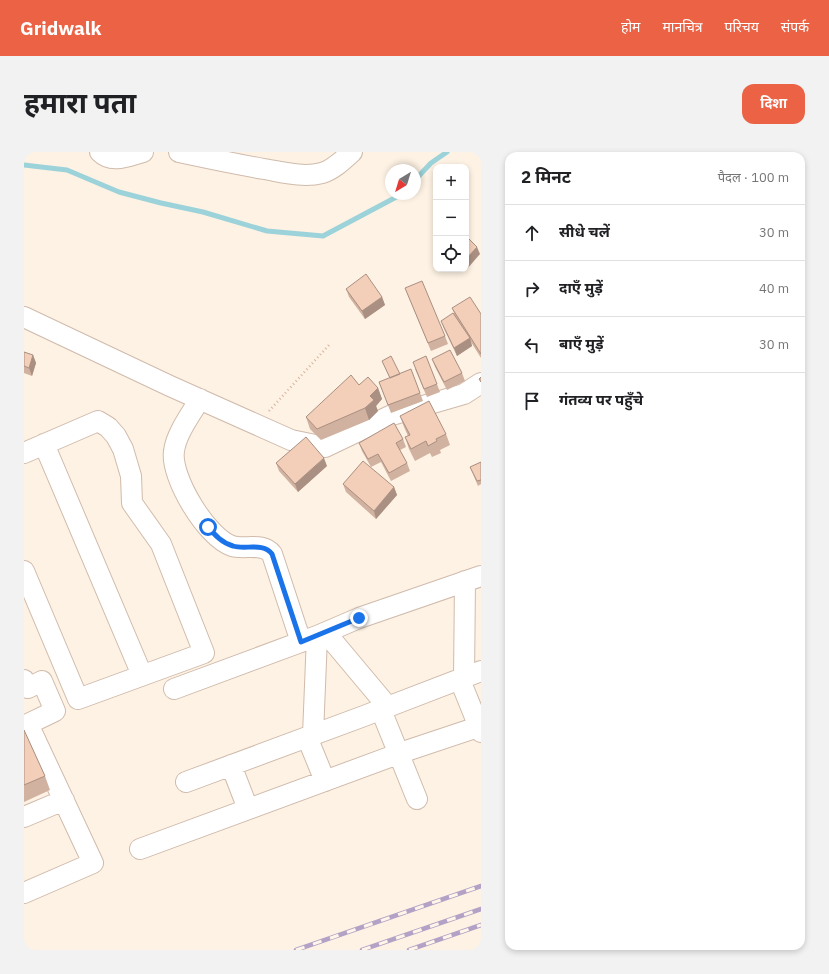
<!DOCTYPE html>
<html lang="hi">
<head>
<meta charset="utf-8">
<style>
	body { margin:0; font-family:"IBM Plex Sans","Noto Sans Devanagari",sans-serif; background:#f2f2f2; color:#202124 }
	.controls { position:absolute; right:12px; top:12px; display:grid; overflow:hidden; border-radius:8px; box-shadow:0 2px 6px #0003 }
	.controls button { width:36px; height:36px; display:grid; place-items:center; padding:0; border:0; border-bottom:1px solid #e0e0e0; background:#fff; color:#202124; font:20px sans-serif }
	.compass { position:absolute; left:361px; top:12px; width:36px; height:36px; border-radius:50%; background:#fff; box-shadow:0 2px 6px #0003; rotate:218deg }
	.stop { position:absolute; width:12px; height:12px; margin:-9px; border:3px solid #1a73e8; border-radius:50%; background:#fff }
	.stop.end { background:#1a73e8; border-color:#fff; box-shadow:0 1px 4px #0008 }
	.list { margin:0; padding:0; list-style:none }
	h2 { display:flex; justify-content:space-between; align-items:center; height:52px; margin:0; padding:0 16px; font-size:17px }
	h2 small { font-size:13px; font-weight:400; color:#757577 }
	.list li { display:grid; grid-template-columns:26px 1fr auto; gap:12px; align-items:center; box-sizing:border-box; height:56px; padding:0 16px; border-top:1px solid #e0e0e0 }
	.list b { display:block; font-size:15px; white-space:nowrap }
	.list em { font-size:13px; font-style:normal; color:#757577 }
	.icon { flex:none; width:22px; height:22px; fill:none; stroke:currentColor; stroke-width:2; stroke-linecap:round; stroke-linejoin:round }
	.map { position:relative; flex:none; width:457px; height:798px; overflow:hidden; border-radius:12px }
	header { display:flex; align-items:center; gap:24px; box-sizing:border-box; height:56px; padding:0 20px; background:#eb6344; color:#fff }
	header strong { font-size:19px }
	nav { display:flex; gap:22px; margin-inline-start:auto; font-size:14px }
	.intro { display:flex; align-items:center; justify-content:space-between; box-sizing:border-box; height:96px; padding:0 24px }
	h1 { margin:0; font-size:28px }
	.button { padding:10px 18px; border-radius:12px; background:#eb6344; color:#fff; font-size:14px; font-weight:700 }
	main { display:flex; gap:24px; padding:0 24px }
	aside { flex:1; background:#fff; border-radius:12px; box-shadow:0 2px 6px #0003 }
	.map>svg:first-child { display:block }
</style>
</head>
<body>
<header>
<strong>Gridwalk</strong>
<nav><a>होम</a><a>मानचित्र</a><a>परिचय</a><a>संपर्क</a></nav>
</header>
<div class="intro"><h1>हमारा पता</h1><a class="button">दिशा</a></div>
<main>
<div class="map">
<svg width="457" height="798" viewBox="0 0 457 798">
	<rect width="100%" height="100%" fill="#fdf2e3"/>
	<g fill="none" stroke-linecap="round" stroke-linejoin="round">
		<path stroke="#9cd2d9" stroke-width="5" d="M 0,13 L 43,18 L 95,40 L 137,51 L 179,60 L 243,79 L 299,84 L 378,42
			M 391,28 L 407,11 L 423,0"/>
		<g stroke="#d0bbac" stroke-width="22">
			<path id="minor" d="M 76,0 C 88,12 104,4 119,0
				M 155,0 C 183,6 211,12 240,17 C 258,20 279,26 298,21 C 309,18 319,8 328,0
				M 0,165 L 146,234 L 267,288 L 301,295 L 368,263 L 440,242 L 457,231
				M 176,247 C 167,262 152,282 150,299 C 146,325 183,386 208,394 C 220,398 239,390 248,402 L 277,490
				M 20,292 L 118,523
				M 0,301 L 74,269 L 84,275 L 92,284 L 99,297 L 107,324 L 108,351 L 137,392 L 180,501 L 54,547 L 0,419
				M 302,481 L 364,555
				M 440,526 L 441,429
				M 0,528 L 4,536 L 18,529 L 31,559 L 4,572 L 69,711 L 0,741
				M 436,528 L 457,580
				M 150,537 L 293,484 L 335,466 L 457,424
				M 357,558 L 393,647
				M 289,583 L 293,484
				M 283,585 L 301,629
				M 207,613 L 224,657
				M 162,630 L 340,564 L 457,519
				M 0,665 L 40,648
				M 116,697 L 382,599 L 457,574"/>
		</g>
		<path stroke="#d8b29d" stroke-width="2.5" stroke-dasharray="1 3" stroke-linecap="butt" d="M 245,259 L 305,193"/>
		<use href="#minor" stroke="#fff" stroke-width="20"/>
		<g stroke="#b4a1c6" stroke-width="4.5">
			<path id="rail" d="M 272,798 L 457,734
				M 338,798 L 457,757
				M 385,798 L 457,773"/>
		</g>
		<use href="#rail" stroke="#fff6e9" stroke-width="3" stroke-dasharray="9" stroke-linecap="butt"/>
	</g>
	<path fill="#d1b19f" d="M 381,136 L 421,184 L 424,192 L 407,199 Z
		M 322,137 L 358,145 L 361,153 L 341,167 L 325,145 Z
		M 428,156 L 457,162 L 457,206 L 447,190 L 448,194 L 433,204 L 420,177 L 417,169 L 430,161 Z
		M 0,200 L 9,203 L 12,211 L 8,224 L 0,221 Z
		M 402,204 L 416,240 L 403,245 L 391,217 Z
		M 408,207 L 438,221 L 441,229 L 423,238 L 411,215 Z
		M 358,209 L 376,222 L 387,217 L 399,249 L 367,261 L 355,230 L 366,226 Z
		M 335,233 L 354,236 L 358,247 L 352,254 L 354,259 L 345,268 L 297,288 L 286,277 L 282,265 Z
		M 376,264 L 422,282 L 426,293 L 416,298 L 417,301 L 408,305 L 406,301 L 391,309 L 385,297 L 381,285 L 384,284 L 380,275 Z
		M 379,287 L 382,295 L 376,298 L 383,311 L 386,319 L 367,329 L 357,310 L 347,315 L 338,299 L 335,291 Z
		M 457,310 L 457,332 L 454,334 L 446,315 Z
		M 252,311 L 303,314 L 274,340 L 255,319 Z
		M 319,332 L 370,335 L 373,343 L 352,367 L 322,340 Z
		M 0,578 L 21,624 L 26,638 L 0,650 Z"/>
	<path fill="#aa9082" d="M 453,95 L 456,102 L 443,117 L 442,113 L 442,107 Z
		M 358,145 L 361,153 L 341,167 L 338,159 Z
		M 446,186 L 448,194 L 433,204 L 430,196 Z
		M 9,203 L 12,211 L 8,224 L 5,216 Z
		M 354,236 L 358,247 L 352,254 L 354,259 L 345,268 L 341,256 L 346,244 Z
		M 300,306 L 303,314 L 274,340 L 271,332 Z
		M 370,335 L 373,343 L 352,367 L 350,359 Z"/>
	<path fill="#f3ceb9" stroke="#aa9082" d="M 442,84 L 453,95 L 442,107 Z
		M 342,122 L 358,145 L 338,159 L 322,137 Z
		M 398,129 L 421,184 L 404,191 L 381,136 Z
		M 446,145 L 457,162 L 457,202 L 428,156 Z
		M 429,161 L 446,186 L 430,196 L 417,169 Z
		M 426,198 L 438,221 L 420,230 L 408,207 Z
		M 0,200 L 9,203 L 5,216 L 0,214 Z
		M 367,204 L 376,222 L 366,226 L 358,209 Z
		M 402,204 L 413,232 L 400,237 L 389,210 Z
		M 387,217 L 396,241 L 364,253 L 355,230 Z
		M 327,223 L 335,233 L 344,225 L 354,236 L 346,244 L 350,248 L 341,256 L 293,277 L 282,265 Z
		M 457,225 L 457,230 L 455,227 Z
		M 405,249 L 422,282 L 412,287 L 413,289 L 404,294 L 402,289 L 387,297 L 381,285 L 386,283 L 376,264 Z
		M 370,271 L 379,287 L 372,291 L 383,311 L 365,321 L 354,302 L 344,307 L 335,291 Z
		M 282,285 L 300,306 L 271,332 L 252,311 Z
		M 339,309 L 370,335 L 350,359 L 319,332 Z
		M 457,310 L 457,328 L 453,329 L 446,315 Z
		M 0,578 L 21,624 L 0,633 Z"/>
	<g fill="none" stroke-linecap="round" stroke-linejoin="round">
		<path stroke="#1a73e8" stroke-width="5" d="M 184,375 C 191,383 198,391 209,394 C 221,398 239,390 248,402 L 277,490 L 335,466"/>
	</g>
</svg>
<div class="controls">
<button>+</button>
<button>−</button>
<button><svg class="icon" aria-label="locate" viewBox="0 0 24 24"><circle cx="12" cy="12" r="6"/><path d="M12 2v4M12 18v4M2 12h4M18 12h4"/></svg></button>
</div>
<svg class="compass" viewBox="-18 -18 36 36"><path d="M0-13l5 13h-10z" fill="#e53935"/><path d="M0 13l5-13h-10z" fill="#757577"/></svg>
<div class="stop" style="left:184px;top:375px"></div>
<div class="stop end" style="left:335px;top:466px"></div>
</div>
<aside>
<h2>2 मिनट<small>पैदल · 100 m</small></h2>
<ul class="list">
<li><svg class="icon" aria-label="ahead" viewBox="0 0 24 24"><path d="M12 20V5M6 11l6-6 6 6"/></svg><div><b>सीधे चलें</b></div><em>30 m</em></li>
<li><svg class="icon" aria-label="right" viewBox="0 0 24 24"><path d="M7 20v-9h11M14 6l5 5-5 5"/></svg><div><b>दाएँ मुड़ें</b></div><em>40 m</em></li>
<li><svg class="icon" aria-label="left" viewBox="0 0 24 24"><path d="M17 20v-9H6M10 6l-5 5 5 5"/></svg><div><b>बाएँ मुड़ें</b></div><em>30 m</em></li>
<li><svg class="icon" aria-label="arrive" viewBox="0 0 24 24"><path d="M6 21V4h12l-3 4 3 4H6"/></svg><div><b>गंतव्य पर पहुँचे</b></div></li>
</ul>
</aside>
</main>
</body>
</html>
